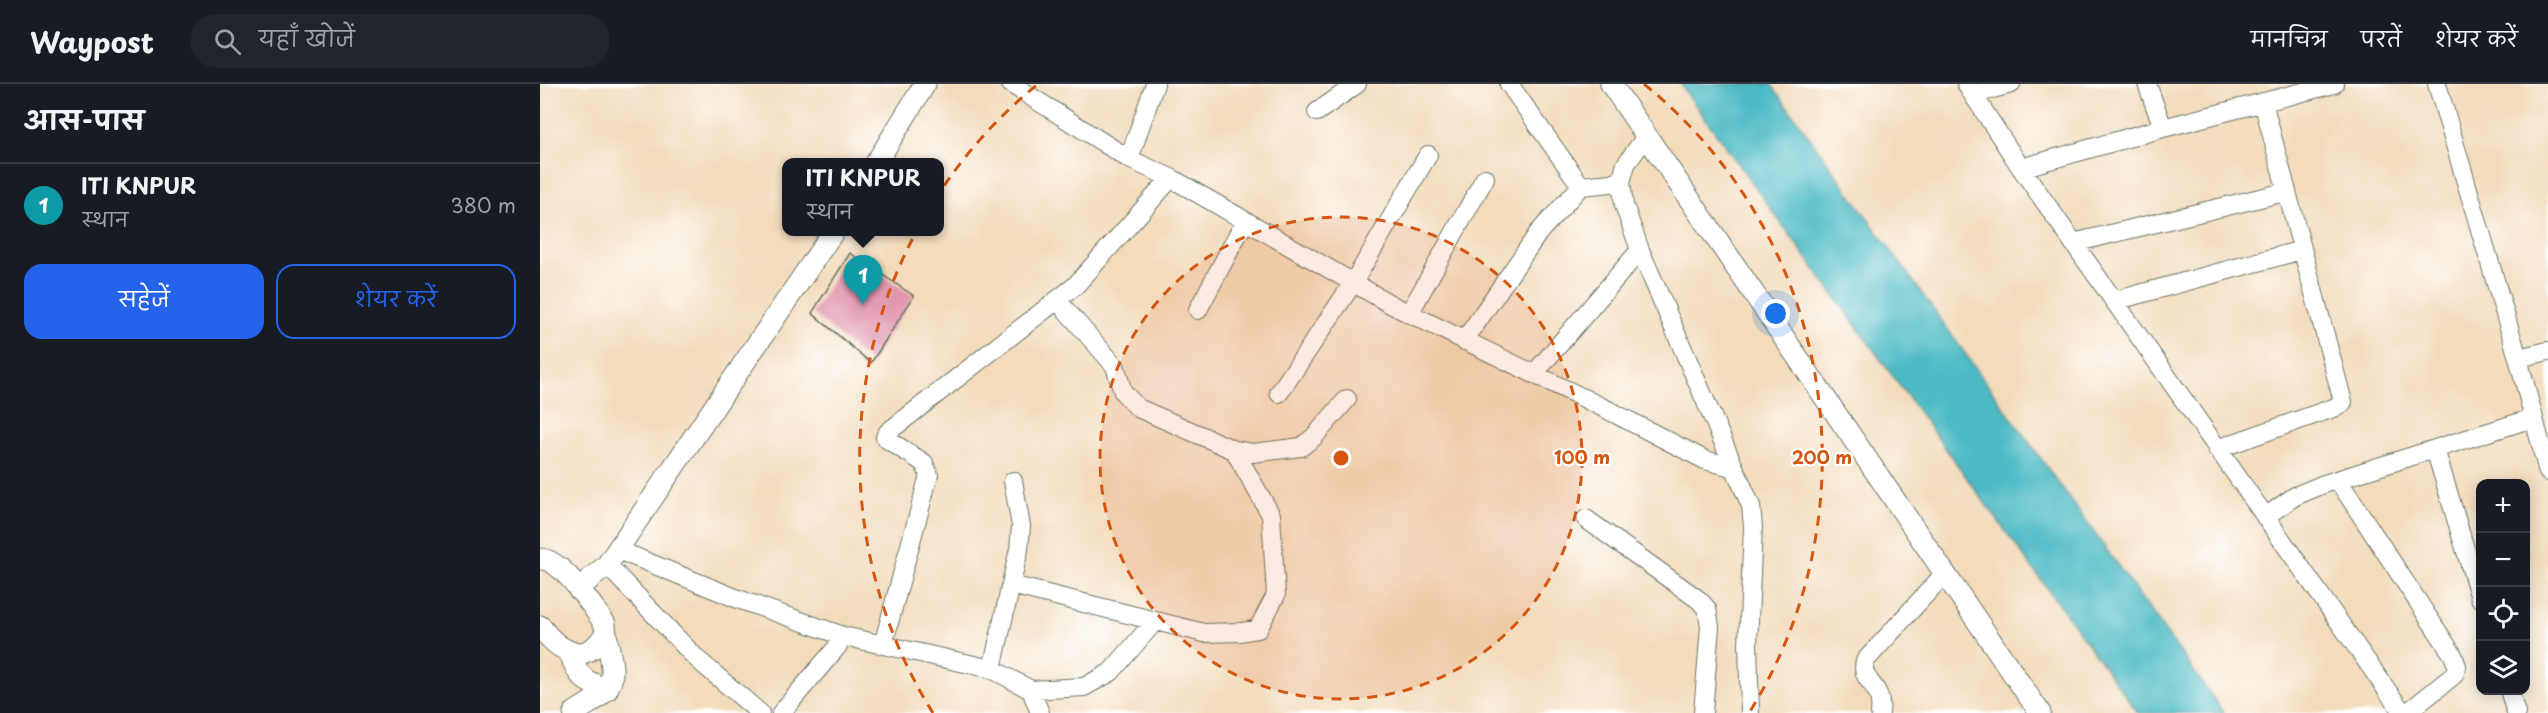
<!DOCTYPE html>
<html lang="hi">
<head>
<meta charset="utf-8">
<style>
	body { margin:0; font-family:"Playpen Sans","Playpen Sans Deva",sans-serif; background:#20242c; color:#f1f3f6 }
	.controls { position:absolute; right:18px; bottom:18px; display:grid; overflow:hidden; border-radius:12px; box-shadow:0 3px 15px #0003 }
	.controls button { width:54px; height:54px; display:grid; place-items:center; padding:0; border:0; border-bottom:2px solid #363941; background:#171b24; color:#f1f3f6; font:30px sans-serif }
	.you { position:absolute; left:1236px; top:230px; width:21px; height:21px; margin:-15px; border:4px solid #fff; border-radius:50%; background:#1a73e8; box-shadow:0 0 0 9px #1a73e833 }
	.badge { display:grid; place-items:center; width:39px; height:39px; border-radius:50%; background:#2563eb; color:#fff; font-size:20px; font-weight:700 }
	.pin { position:absolute; translate:-50% -50px; filter:drop-shadow(0 2px 3px #0008) }
	.pin::after { content:''; position:absolute; top:32px; width:21px; height:18px; background:inherit; clip-path:polygon(0 0,100% 0,50% 100%) }
	.popup { position:absolute; left:242px; top:74px; width:162px; height:78px; box-sizing:border-box; display:grid; place-content:center; border-radius:12px; background:#171b24; filter:drop-shadow(0 2px 4px #0005); font-size:20px; white-space:nowrap; color:#9ea1a6 }
	.popup b { font-size:22px; color:#f1f3f6 }
	.popup::after { content:''; position:absolute; left:50%; top:100%; margin-left:-12px; border:12px solid transparent; border-top-color:#171b24 }
	.list { margin:0; padding:0; list-style:none }
	h2 { display:flex; justify-content:space-between; align-items:center; height:78px; margin:0; padding:0 24px; font-size:26px }
	h2 small { font-size:20px; font-weight:400; color:#9ea1a6 }
	.list li { display:grid; grid-template-columns:39px 1fr auto; gap:18px; align-items:center; box-sizing:border-box; height:84px; padding:0 24px; border-top:2px solid #363941 }
	.list b { display:block; font-size:22px; white-space:nowrap }
	.list p { margin:0; font-size:20px; white-space:nowrap; color:#9ea1a6 }
	.list em { font-size:20px; font-style:normal; color:#9ea1a6 }
	.actions { display:flex; gap:12px; padding:18px 24px }
	.actions a { flex:1; padding:14px 0; border:2px solid #2563eb; border-radius:18px; text-align:center; font-size:21px; color:#2563eb }
	.actions .main { background:#2563eb; color:#fff }
	.icon { flex:none; width:33px; height:33px; fill:none; stroke:currentColor; stroke-width:2; stroke-linecap:round; stroke-linejoin:round }
	.map { position:relative; flex:none; width:2008px; height:629px; overflow:hidden }
	header { display:flex; align-items:center; gap:36px; box-sizing:border-box; height:84px; padding:0 30px; background:#171b24; border-bottom:2px solid #363941 }
	header strong { font-size:28px }
	nav { display:flex; gap:33px; margin-inline-start:auto; font-size:21px }
	.search { width:420px; height:54px; background:#20242c; display:flex; align-items:center; gap:15px; box-sizing:border-box; padding:0 21px; border-radius:33px; color:#9ea1a6; font-size:22px }
	main { display:flex }
	aside { flex:1; background:#171b24 }
	.map>svg:first-child { display:block }
</style>
</head>
<body>
<header>
<strong>Waypost</strong>
<div class="search"><svg class="icon" aria-label="search" viewBox="0 0 24 24"><circle cx="10" cy="10" r="6"/><path d="M15 15l6 6"/></svg>यहाँ खोजें</div>
<nav><a>मानचित्र</a><a>परतें</a><a>शेयर करें</a></nav>
</header>
<main>
<aside>
<h2>आस-पास<small></small></h2>
<ul class="list">
<li><span class="badge" style="background:#0f9aa8">1</span><div><b>ITI KNPUR</b><p>स्थान</p></div><em>380 m</em></li>
</ul>
<div class="actions"><a class="main">सहेजें</a><a>शेयर करें</a></div>
</aside>
<div class="map">
<svg width="2008" height="629" viewBox="0 0 2008 629">
	<rect width="100%" height="100%" fill="#fff"/>
	<filter id="ink" filterUnits="userSpaceOnUse"><feTurbulence type="fractalNoise" baseFrequency=".0167" numOctaves="2"/><feDisplacementMap in="SourceGraphic" scale="12" xChannelSelector="R" yChannelSelector="G"/><feConvolveMatrix kernelMatrix="1 2 1 2 8 2 1 2 1" color-interpolation-filters="sRGB"/></filter>
	<filter id="wash" filterUnits="userSpaceOnUse"><feTurbulence type="fractalNoise" baseFrequency=".008" numOctaves="4" result="noise"/><feDisplacementMap in="SourceGraphic" scale="24" xChannelSelector="R" yChannelSelector="G"/><feGaussianBlur stdDeviation="1.35" result="paint"/><feColorMatrix in="noise" values="0 0 0 0 0 0 0 0 0 0 0 0 0 0 0 0 0 1.4 0 .05"/><feComposite in="paint" operator="in"/></filter>
	<g filter="url(#wash)">
		<rect width="100%" height="100%" fill="#f3dbbb"/>
		<path fill="#4cbac4" stroke="#367c7c" stroke-width="1.5" d="M 1140,0 L 1231,0 L 1684,629 L 1598,629 Z"/>
		<g id="blocks">
			<path fill="#e196af" d="M 310,169 L 374,212 L 331,279 L 272,229 Z"/>
		</g>
	</g>
	<g filter="url(#ink)">
		<use href="#blocks" fill-opacity="0" stroke="#697463" stroke-width="1.5"/>
		<g fill="none" stroke-linecap="round" stroke-linejoin="round">
			<g stroke="#697463" stroke-width="20">
				<path id="minor" d="M 471,0 L 589,75 L 631,94 L 852,221 L 1068,326 L 1165,376 L 1192,383
					M 969,0 L 1041,102
					M 1426,0 L 1481,84 L 1863,629
					M 1607,0 L 1623,44
					M 1897,0 L 1978,274 L 2008,388
					M 1434,10 L 1471,0
					M 777,28 L 817,0
					M 1107,51 L 1086,80 L 1081,98 L 1084,121 L 1100,166 L 1211,422 L 1213,443 L 1208,560 L 1210,629
					M 589,75 L 615,0
					M 1481,84 L 1623,44 L 1794,0
					M 1533,159 L 1745,108
					M 517,216 L 575,282 L 583,308 L 598,324 L 694,366 L 713,369 L 761,363 L 774,353 L 807,315
					M 1574,217 L 1762,166
					M 658,226 L 705,137
					M 869,230 L 945,94
					M 924,257 L 999,148 L 1041,102 L 1081,98
					M 1978,274 L 2008,267
					M 994,290 L 1100,166
					M 739,309 L 813,199 L 888,71
					M 1677,365 L 1799,322 L 1803,318 L 1723,18
					M 1895,365 L 1940,514
					M 1798,396 L 1913,571 L 1917,582 L 1914,591 L 1867,629
					M 1725,433 L 1755,412 L 1784,400 L 1993,334
					M 1046,435 L 1159,516 L 1167,525 L 1170,542 L 1163,629
					M 78,466 L 198,515 L 303,552 L 452,585 L 491,606 L 544,603 L 571,588 L 615,537
					M 67,481 L 157,575 L 220,629
					M 471,501 L 664,549 L 701,548 L 718,545 L 736,511 L 731,431 L 694,366
					M 343,561 L 389,391 L 384,379 L 348,356 L 345,353 L 348,348 L 535,202 L 631,94
					M 452,585 L 479,465 L 481,442 L 473,397
					M 491,606 L 500,629
					M 1969,606 L 1976,629
					M 241,629 L 297,563 L 303,552
					M 1340,629 C 1344,599 1319,599 1325,577 L 1405,489"/>
			</g>
			<g stroke="#697463" stroke-width="23">
				<path id="tertiary" d="M 1071,0 L 1500,629
					M 336,79 L 385,0
					M 0,475 C 21,474 53,523 65,540 C 65,559 81,592 65,607 C 57,616 44,622 34,629
					M 38,505 L 67,481 L 293,148
					M 0,542 C 18,567 45,584 65,550
					M 30,569 C 38,594 44,597 67,606"/>
			</g>
			<use href="#minor" stroke="#fff" stroke-width="18"/>
			<use href="#tertiary" stroke="#fff" stroke-width="21"/>
		</g>
	</g>
	<circle cx="801" cy="374" r="241" fill="#d45610" fill-opacity=".12"/>
	<g fill="none" stroke="#d45610" stroke-width="3" stroke-dasharray="10 8">
		<circle cx="801" cy="374" r="241"/>
		<path d="M393 629A481 481 0 0 1 498 0M1104 0A481 481 0 0 1 1209 629"/>
	</g>
	<circle cx="801" cy="374" r="9" fill="#d45610" stroke="#fff" stroke-width="3"/>
	<g font-size="18" text-anchor="middle" font-weight="bold" fill="#d45610" stroke="#fff" stroke-width="4.5" stroke-linejoin="round" paint-order="stroke">
		<text x="1042" y="380">100 m</text>
		<text x="1282" y="380">200 m</text>
	</g>
</svg>
<div class="controls">
<button>+</button>
<button>−</button>
<button><svg class="icon" aria-label="locate" viewBox="0 0 24 24"><circle cx="12" cy="12" r="6"/><path d="M12 2v4M12 18v4M2 12h4M18 12h4"/></svg></button>
<button><svg class="icon" aria-label="layers" viewBox="0 0 24 24"><path d="M12 4l9 5-9 5-9-5zM3 14l9 5 9-5"/></svg></button>
</div>
<div class="you"></div>
<div class="pin badge" style="left:323px;top:221px;background:#0f9aa8">1</div>
<div class="popup"><b>ITI KNPUR</b>स्थान</div>
</div>
</main>
</body>
</html>
